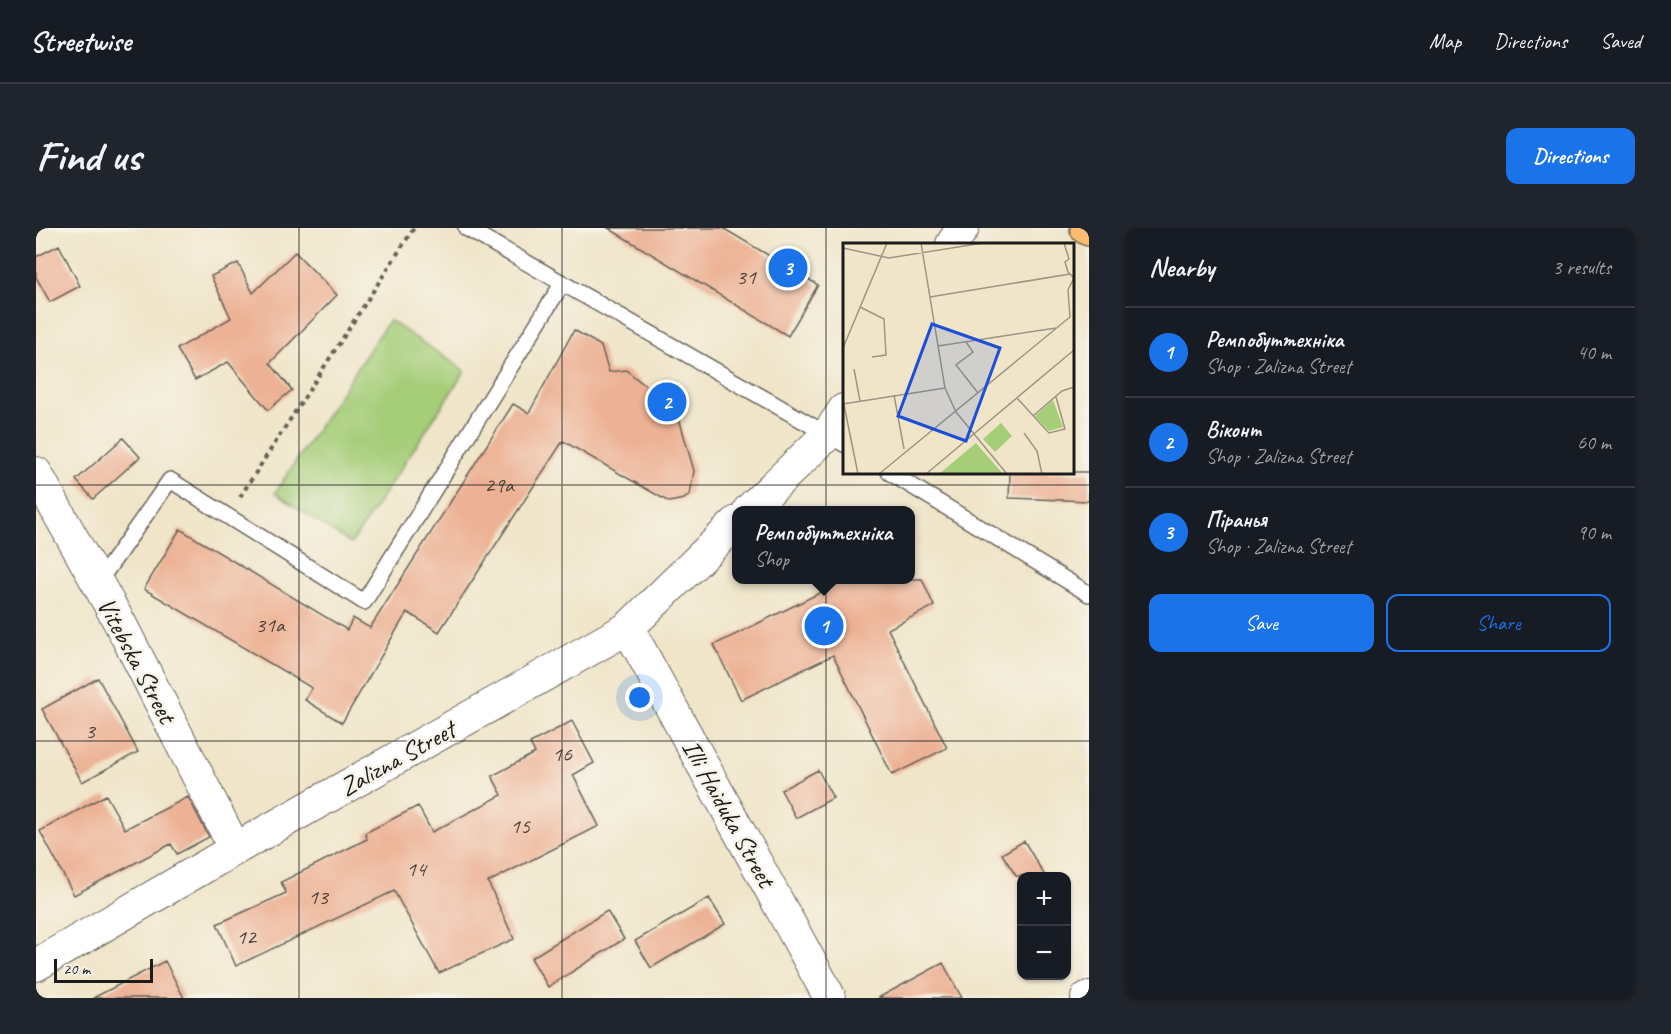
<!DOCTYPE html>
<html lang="en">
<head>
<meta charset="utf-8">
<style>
	body { margin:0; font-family:Caveat,sans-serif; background:#20242c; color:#f1f3f6 }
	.controls { position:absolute; right:18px; bottom:18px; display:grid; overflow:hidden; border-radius:12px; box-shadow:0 2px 4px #0004 }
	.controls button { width:54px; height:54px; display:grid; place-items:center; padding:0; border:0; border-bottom:2px solid #363941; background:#171b24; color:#f1f3f6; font:30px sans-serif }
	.scale { position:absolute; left:18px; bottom:15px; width:99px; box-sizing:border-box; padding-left:6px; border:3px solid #1c1c1c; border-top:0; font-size:16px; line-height:21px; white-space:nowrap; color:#1c1c1c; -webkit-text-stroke:4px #f7f3e8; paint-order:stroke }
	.you { position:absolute; left:604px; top:470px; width:21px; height:21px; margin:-15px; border:4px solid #fff; border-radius:50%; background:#1a73e8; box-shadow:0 0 0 9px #1a73e833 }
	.badge { display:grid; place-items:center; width:39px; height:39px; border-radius:50%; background:#1a73e8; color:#fff; font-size:20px; font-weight:700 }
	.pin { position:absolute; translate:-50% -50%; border:3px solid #fff; box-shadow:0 2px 6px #0006 }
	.popup { position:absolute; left:696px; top:278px; width:183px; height:78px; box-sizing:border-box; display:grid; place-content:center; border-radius:12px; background:#171b24; filter:drop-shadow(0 2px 4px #0005); font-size:20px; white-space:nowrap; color:#9ea1a6 }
	.popup b { font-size:22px; color:#f1f3f6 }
	.popup::after { content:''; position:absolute; left:50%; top:100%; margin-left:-12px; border:12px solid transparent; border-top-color:#171b24 }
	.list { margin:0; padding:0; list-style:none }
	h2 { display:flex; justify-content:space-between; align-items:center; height:78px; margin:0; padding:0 24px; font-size:26px }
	h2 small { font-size:20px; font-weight:400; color:#9ea1a6 }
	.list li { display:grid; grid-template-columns:39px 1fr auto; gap:18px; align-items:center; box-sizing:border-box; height:90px; padding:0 24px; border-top:2px solid #363941 }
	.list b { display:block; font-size:22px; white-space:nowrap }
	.list p { margin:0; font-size:20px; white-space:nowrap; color:#9ea1a6 }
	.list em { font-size:20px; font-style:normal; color:#9ea1a6 }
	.actions { display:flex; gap:12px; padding:18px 24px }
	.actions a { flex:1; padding:14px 0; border:2px solid #1a73e8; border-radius:12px; text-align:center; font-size:21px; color:#1a73e8 }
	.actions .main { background:#1a73e8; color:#fff }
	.map { position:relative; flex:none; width:1053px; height:770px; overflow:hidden; border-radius:12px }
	header { display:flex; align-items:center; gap:36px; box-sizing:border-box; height:84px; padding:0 30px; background:#171b24; border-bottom:2px solid #363941 }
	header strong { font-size:28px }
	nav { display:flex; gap:33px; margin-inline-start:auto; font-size:21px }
	.intro { display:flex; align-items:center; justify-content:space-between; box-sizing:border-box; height:144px; padding:0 36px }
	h1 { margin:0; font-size:42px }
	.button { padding:15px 27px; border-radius:12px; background:#1a73e8; color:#fff; font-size:21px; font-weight:700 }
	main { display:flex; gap:36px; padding:0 36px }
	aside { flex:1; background:#171b24; border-radius:12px; box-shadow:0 2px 4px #0004 }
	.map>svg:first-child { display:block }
</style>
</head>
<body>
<header>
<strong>Streetwise</strong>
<nav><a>Map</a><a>Directions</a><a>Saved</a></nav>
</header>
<div class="intro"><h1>Find us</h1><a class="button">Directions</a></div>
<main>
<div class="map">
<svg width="1053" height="770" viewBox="0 0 1053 770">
	<rect width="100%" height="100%" fill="#f7f3e8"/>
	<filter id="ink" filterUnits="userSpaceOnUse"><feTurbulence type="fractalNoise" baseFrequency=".0167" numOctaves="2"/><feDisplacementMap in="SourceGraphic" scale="12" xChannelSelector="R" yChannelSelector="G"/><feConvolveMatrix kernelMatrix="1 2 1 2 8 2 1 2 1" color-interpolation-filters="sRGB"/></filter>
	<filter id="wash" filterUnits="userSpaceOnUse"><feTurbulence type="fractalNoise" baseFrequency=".008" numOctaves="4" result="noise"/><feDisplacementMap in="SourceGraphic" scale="24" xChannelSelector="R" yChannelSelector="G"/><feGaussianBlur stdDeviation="1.35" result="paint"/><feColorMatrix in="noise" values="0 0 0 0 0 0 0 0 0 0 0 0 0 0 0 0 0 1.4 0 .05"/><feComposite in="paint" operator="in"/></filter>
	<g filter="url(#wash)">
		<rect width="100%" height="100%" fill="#f0e5c9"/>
		<path fill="#a6ce79" stroke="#61754a" stroke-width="1.5" d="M 353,92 L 429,143 L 315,316 L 239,265 Z"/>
		<g id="blocks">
			<path fill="#edb295" d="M 572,0 L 687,0 L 782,57 L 752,108 Z
				M 23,17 L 44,58 L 14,74 L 0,49 L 0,29 Z
				M 259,24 L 301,67 L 234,135 L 256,162 L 232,182 L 192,134 L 159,152 L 141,121 L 195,90 L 175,48 L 202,35 L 217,65 Z
				M 538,102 L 565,118 L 573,144 L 590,142 L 617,164 L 625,194 L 643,190 L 658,243 L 654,266 L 648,271 L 633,274 L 527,213 L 403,404 L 371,384 L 306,495 L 269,472 L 276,460 L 108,361 L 144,301 L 311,402 L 317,390 L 334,400 L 477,176 L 493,185 Z
				M 87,210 L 104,229 L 57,271 L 40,252 Z
				M 974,244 L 1053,244 L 1053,273 L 973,270 Z
				M 812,351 L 886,351 L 898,378 L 852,401 L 911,520 L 856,547 L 797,427 L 705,472 L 678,417 Z
				M 62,450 L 102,524 L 46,554 L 6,481 Z
				M 536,493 L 558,535 L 537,547 L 563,598 L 452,654 L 478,711 L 403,745 L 358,663 L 200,738 L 181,696 L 250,665 L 245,654 L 331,611 L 329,605 L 382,578 L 396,604 L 466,567 L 456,548 L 499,525 L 494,515 Z
				M 782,542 L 797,570 L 760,590 L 745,562 Z
				M 70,567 L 89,601 L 152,569 L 173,609 L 141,626 L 135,616 L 38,667 L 4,603 Z
				M 988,613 L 1009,648 L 980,648 L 966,626 Z
				M 673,670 L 689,696 L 615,740 L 599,713 Z
				M 571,683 L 588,711 L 512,759 L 495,730 Z
				M 129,733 L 148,770 L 57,770 Z
				M 907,735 L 926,770 L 842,770 Z"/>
		</g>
	</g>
	<g filter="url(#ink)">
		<use href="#blocks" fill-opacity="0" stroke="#666259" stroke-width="1.5"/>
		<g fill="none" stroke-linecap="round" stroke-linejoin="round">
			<g stroke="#666259" stroke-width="18">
				<path id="service" d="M 430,0 L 808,216
					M 853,244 L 1053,366
					M 61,356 L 134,252 L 328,374 L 526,56"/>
			</g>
			<g stroke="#666259" stroke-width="34">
				<path id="minor" d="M 916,16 L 927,0
					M 0,245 L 85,397 L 199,621
					M 713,282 L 792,206 L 808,182
					M 592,400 L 794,770
					M 0,737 L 199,621 L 592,400 L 701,294
					M 1051,770 L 1053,769"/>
			</g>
			<g stroke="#666259" stroke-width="36">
				<path id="primary" d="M 1051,0 L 1053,1"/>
			</g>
			<path stroke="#666259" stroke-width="4" stroke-dasharray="4.5 4.5" stroke-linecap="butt" d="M 204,269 L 378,0"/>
			<use href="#service" stroke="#fff" stroke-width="15"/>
			<use href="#minor" stroke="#fff" stroke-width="32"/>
			<use href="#primary" stroke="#fdbc70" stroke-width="33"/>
		</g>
	</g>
	<path fill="none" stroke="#1c1c1c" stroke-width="1.5" stroke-opacity="0.55" d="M 263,0 L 263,770M 526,0 L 526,770M 790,0 L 790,770M 0,257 L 1053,257M 0,513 L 1053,513"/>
	<g text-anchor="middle" stroke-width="5" stroke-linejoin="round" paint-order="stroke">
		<g font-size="22" fill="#50423a">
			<text x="710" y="56">31</text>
			<text x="463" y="264">29а</text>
			<text x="234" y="404">31а</text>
			<text x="54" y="510">3</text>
			<text x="526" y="533">16</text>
			<text x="484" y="605">15</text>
			<text x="380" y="648">14</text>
			<text x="282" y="676">13</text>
			<text x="210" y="716">12</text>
		</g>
		<g font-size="26" fill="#1c1c1c" stroke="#f7f3e8">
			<text transform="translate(101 432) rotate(62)" y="9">Vitebska Street</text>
			<text transform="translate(361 530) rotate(-29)" y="9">Zalizna Street</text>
			<text transform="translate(693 585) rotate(61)" y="9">Illi Haiduka Street</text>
		</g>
	</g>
	<g transform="translate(807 15)">
		<rect width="231" height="231" fill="#f0e5c9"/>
		<path d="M 210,157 L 220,184 L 206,188 L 192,173 ZM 158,180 L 169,193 L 152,209 L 140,196 ZM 133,200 L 160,231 L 96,231 Z" fill="#a6ce79"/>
		<path fill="none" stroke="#9b9584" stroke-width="1.5" d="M 78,0 L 102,145 L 113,169 L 164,231M 0,5 L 46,15 L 140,0M 87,54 L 227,31M 17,64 L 41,76 L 43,112 L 29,114M 123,99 L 130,109 L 113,122 L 135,150M 95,103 L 213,85M 0,105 L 44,0M 11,126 L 17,158M 51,152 L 61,206M 174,155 L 206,190 L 222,186 L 213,154M 0,157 L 15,231M 0,161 L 102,145M 190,173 L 219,148 L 231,144M 181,190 L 194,208 L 199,231M 36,231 L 227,74 L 225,47 L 231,35 L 225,29 L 222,19 L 226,16 L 221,0M 83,231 L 231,107"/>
		<path fill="#1d4ed8" fill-opacity="0.15" stroke="#1d4ed8" stroke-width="3" d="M 89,81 L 157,105 L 123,198 L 55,173 Z"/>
		<rect width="231" height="231" fill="none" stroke="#1c1c1c" stroke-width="3"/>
	</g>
</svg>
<div class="controls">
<button>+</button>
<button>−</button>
</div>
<div class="scale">20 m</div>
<div class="you"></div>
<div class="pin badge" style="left:788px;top:398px">1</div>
<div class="popup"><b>Ремпобуттехніка</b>Shop</div>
<div class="pin badge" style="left:631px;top:174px">2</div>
<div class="pin badge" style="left:752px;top:40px">3</div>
</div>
<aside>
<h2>Nearby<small>3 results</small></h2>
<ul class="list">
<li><span class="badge">1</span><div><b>Ремпобуттехніка</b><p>Shop · Zalizna Street</p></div><em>40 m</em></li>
<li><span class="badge">2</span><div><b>Віконт</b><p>Shop · Zalizna Street</p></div><em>60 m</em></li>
<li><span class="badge">3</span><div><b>Піранья</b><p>Shop · Zalizna Street</p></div><em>90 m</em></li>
</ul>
<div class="actions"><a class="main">Save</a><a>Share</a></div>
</aside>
</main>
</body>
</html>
